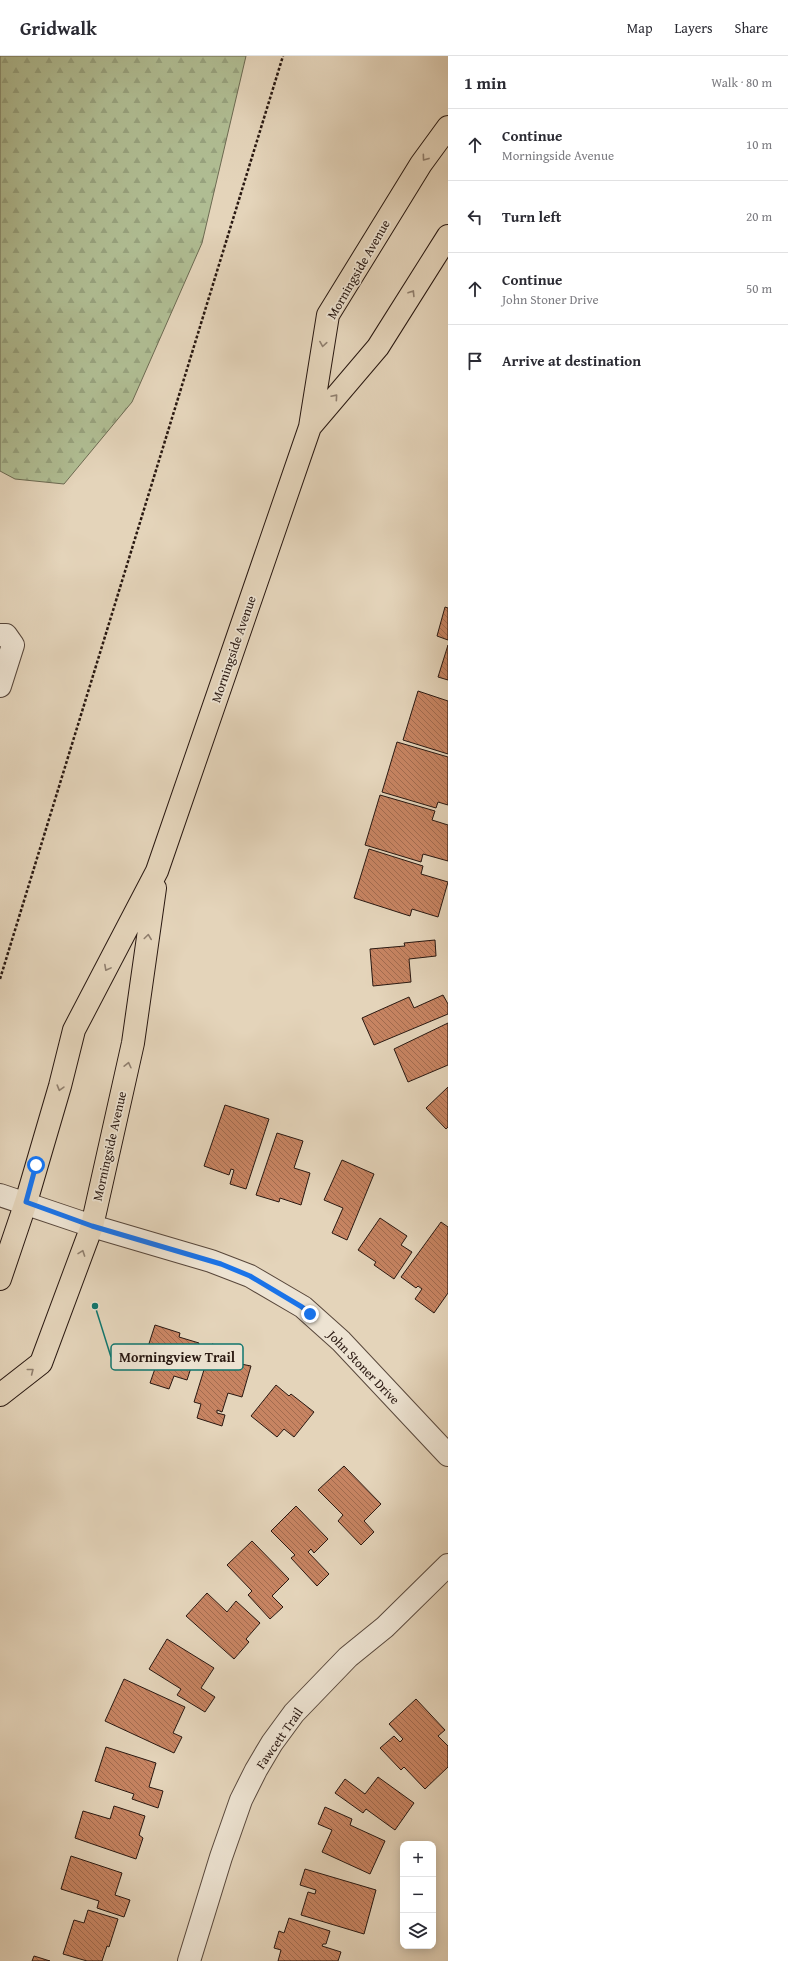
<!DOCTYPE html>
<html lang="en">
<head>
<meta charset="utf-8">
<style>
	body { margin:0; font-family:"Gentium Book Plus",serif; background:#f2f2f3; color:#2b2b33 }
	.controls { position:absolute; right:12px; bottom:12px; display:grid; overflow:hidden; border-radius:8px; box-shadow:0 2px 10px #0003 }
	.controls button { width:36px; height:36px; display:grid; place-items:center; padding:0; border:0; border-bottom:1px solid #e1e1e2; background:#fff; color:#2b2b33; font:20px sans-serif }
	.stop { position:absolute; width:12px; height:12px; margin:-9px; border:3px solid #1a73e8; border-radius:50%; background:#fff }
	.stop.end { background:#1a73e8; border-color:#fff; box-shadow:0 1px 4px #0008 }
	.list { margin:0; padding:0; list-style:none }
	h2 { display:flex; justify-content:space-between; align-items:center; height:52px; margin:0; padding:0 16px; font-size:17px }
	h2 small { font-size:13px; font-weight:400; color:#7c7c81 }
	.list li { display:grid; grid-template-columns:26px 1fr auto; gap:12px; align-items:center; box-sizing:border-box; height:72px; padding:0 16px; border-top:1px solid #e1e1e2 }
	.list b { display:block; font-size:15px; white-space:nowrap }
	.list p { margin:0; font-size:13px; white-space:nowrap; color:#7c7c81 }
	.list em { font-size:13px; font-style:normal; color:#7c7c81 }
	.icon { flex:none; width:22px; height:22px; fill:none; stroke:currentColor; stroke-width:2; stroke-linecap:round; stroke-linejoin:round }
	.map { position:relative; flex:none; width:448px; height:1905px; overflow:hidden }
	header { display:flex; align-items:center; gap:24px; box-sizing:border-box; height:56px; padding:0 20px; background:#fff; border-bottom:1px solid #e1e1e2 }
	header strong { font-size:19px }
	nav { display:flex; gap:22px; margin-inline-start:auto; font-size:14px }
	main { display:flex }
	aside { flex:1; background:#fff }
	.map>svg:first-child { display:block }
</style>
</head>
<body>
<header>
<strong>Gridwalk</strong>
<nav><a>Map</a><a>Layers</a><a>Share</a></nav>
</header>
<main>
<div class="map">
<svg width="448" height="1905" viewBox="0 0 448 1905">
	<defs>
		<pattern id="forest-firs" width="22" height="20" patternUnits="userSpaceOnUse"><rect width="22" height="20" fill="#b0bd93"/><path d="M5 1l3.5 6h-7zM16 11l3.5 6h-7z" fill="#97a27e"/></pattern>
		<pattern id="building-back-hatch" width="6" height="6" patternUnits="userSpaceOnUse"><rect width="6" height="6" fill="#c78462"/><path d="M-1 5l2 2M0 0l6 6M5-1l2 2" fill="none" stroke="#a26b4f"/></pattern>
	</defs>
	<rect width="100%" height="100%" fill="#e4d4ba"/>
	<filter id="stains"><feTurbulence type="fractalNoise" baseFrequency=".005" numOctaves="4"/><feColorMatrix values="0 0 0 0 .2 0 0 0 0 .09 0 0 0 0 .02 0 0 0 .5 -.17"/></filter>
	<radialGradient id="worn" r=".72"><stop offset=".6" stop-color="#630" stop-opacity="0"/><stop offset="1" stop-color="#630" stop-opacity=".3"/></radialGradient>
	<path fill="url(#forest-firs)" stroke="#6c6a52" d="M 0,0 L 246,0 L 202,187 L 132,346 L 64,428 L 15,423 L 0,415 Z"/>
	<path fill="url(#building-back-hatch)" stroke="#291811" d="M 445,551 L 448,552 L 448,584 L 437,580 Z
		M 448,589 L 448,624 L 438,621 Z
		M 418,635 L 448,645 L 448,698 L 403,684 Z
		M 397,686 L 448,701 L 448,749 L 438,746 L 436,752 L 382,736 Z
		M 380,739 L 435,755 L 432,764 L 448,769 L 448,805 L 423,798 L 421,806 L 365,789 Z
		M 369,793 L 423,810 L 421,818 L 448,826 L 438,861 L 412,853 L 410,860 L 354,842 Z
		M 435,884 L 436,900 L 409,903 L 411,926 L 373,930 L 370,893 L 405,890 L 404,887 Z
		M 443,939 L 448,948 L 448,958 L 374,989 L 362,962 L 409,941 L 414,952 Z
		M 448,967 L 448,1009 L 408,1026 L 394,993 Z
		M 448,1031 L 448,1071 L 446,1073 L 426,1052 Z
		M 225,1049 L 269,1063 L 246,1133 L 230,1128 L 234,1114 L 231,1113 L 229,1119 L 204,1110 Z
		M 277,1077 L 303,1085 L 294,1112 L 310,1117 L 301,1149 L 280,1142 L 279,1146 L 256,1139 Z
		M 342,1104 L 374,1118 L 347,1184 L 332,1177 L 343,1152 L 324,1144 Z
		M 380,1162 L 407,1180 L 401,1189 L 412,1196 L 394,1223 L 374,1209 L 376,1206 L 358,1194 Z
		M 441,1166 L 448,1171 L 448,1237 L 434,1257 L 415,1243 L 422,1233 L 418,1230 L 416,1232 L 401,1221 Z
		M 155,1269 L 180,1277 L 179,1281 L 199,1287 L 187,1324 L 174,1320 L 169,1333 L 150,1327 L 158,1304 L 145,1300 Z
		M 212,1288 L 230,1293 L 226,1305 L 251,1310 L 242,1341 L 228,1337 L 222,1356 L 217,1354 L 217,1357 L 225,1359 L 222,1370 L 197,1362 L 201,1348 L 194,1346 Z
		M 276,1329 L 289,1340 L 291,1338 L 314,1356 L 294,1381 L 284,1373 L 277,1381 L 251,1360 Z
		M 344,1410 L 381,1448 L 364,1465 L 374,1476 L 361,1489 L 338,1465 L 343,1459 L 318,1434 Z
		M 296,1450 L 328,1483 L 314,1497 L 311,1493 L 308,1496 L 329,1518 L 317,1530 L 291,1502 L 295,1499 L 271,1475 Z
		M 252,1485 L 289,1523 L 272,1540 L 283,1551 L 270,1563 L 248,1539 L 252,1535 L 227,1509 Z
		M 207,1537 L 227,1556 L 236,1545 L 260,1567 L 246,1583 L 249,1586 L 234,1603 L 186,1560 Z
		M 167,1583 L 214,1612 L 201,1632 L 215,1641 L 205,1656 L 177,1639 L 181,1633 L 149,1613 Z
		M 124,1623 L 185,1651 L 173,1677 L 182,1681 L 174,1697 L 105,1665 Z
		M 416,1643 L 445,1674 L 438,1680 L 448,1690 L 448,1711 L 425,1733 L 404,1711 L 401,1714 L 380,1692 L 394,1680 L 400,1686 L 403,1683 L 389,1668 Z
		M 106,1691 L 156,1707 L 149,1731 L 163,1735 L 158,1752 L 132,1743 L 134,1738 L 95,1725 Z
		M 378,1721 L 414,1747 L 395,1774 L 366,1753 L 363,1757 L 335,1737 L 345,1723 L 365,1738 Z
		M 114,1750 L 145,1760 L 139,1779 L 143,1782 L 136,1803 L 75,1782 L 83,1755 L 110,1763 Z
		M 325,1751 L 352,1763 L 350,1769 L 385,1785 L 370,1818 L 322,1796 L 332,1774 L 318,1768 Z
		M 71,1800 L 122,1817 L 115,1839 L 130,1844 L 124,1861 L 97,1852 L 99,1845 L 61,1833 Z
		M 305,1813 L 376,1834 L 364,1878 L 301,1859 L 308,1836 L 315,1838 L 316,1834 L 300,1829 Z
		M 88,1854 L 118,1863 L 109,1891 L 107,1890 L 102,1905 L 87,1905 L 63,1898 L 74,1864 L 84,1867 Z
		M 289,1862 L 330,1875 L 326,1888 L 323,1888 L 322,1890 L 341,1896 L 338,1905 L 278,1905 L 281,1894 L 274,1892 L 279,1875 L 284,1877 Z
		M 34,1900 L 50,1905 L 32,1905 Z"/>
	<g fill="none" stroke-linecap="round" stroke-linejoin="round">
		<g stroke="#58473b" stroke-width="24">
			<path id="minor" d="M 0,579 L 6,579 L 13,589 L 0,630
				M 0,1139 L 92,1170 L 211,1205 L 250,1220 L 303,1251 L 341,1285 L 448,1399
				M 189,1905 L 221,1801 L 241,1744 L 256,1714 L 272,1687 L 294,1657 L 348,1601 L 385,1571 L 448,1509"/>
		</g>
		<g stroke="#291811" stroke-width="24">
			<path id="major" d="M 310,371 L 378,291 L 448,180
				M 0,1223 L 26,1146 L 60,1030 L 74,974 L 157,815 L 310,371 L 328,259 L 421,108 L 448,71
				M 0,1339 L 41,1307 L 92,1170 L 133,987 L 155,832"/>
		</g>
		<path stroke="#291811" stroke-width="2.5" stroke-dasharray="3 2" stroke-linecap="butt" d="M 0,923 L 283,0"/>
		<use href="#minor" stroke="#ede3d2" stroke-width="22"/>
		<use href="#major" stroke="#e4d4ba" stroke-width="22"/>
	</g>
	<defs><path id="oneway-chevron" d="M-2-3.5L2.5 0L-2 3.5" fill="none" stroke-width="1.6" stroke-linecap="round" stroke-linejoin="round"/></defs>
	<g stroke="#907f6e">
		<use href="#oneway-chevron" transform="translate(425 102) rotate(126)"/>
		<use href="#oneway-chevron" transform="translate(412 237) rotate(-58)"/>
		<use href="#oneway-chevron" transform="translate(323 288) rotate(99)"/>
		<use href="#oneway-chevron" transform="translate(335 341) rotate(-49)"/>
		<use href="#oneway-chevron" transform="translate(148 881) rotate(-82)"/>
		<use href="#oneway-chevron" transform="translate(107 912) rotate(118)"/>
		<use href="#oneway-chevron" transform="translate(128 1009) rotate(-77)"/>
		<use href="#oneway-chevron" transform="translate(60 1032) rotate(106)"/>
		<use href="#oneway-chevron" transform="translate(82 1197) rotate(-70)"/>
		<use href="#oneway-chevron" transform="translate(31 1315) rotate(-38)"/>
	</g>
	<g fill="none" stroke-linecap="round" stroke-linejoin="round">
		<path stroke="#1a73e8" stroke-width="5" d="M 36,1109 L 26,1146 L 92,1170 L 221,1208 L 250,1220 L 302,1251 L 310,1258"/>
	</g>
	<g text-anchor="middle" stroke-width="3.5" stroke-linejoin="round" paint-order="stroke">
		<g font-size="13" fill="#291811" stroke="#ede3d2">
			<text transform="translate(358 213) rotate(-60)" y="5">Morningside Avenue</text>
			<text transform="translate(233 593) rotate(-71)" y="5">Morningside Avenue</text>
			<text transform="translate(109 1090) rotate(-77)" y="5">Morningside Avenue</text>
			<text transform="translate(364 1311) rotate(46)" y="5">John Stoner Drive</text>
			<text transform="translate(279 1682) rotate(-55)" y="5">Fawcett Trail</text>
		</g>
	</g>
	<path fill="none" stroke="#0f766e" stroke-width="1.5" d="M95 1250L111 1301"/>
	<circle fill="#0f766e" stroke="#ede3d2" stroke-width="1.5" cx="95" cy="1250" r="4"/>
	<rect fill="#ede3d2" stroke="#0f766e" stroke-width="1.5" x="111" y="1288" width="132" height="26" rx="4"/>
	<g font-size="14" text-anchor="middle" font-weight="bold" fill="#291811">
		<text x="177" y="1306">Morningview Trail</text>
	</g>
	<rect width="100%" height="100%" filter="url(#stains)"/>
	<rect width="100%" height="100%" fill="url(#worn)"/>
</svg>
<div class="controls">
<button>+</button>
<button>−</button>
<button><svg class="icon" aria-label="layers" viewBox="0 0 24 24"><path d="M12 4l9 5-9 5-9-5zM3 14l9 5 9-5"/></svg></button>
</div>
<div class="stop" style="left:36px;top:1109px"></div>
<div class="stop end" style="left:310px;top:1258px"></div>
</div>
<aside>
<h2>1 min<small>Walk · 80 m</small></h2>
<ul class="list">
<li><svg class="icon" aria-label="ahead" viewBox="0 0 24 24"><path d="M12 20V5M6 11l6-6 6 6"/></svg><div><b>Continue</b><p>Morningside Avenue</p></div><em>10 m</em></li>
<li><svg class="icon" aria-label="left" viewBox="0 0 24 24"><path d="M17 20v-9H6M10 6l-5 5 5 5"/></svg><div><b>Turn left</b></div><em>20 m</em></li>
<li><svg class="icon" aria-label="ahead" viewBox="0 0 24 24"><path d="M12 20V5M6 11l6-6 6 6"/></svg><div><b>Continue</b><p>John Stoner Drive</p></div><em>50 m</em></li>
<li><svg class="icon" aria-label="arrive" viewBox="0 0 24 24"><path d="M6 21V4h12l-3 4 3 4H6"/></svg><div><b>Arrive at destination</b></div></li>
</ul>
</aside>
</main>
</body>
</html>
